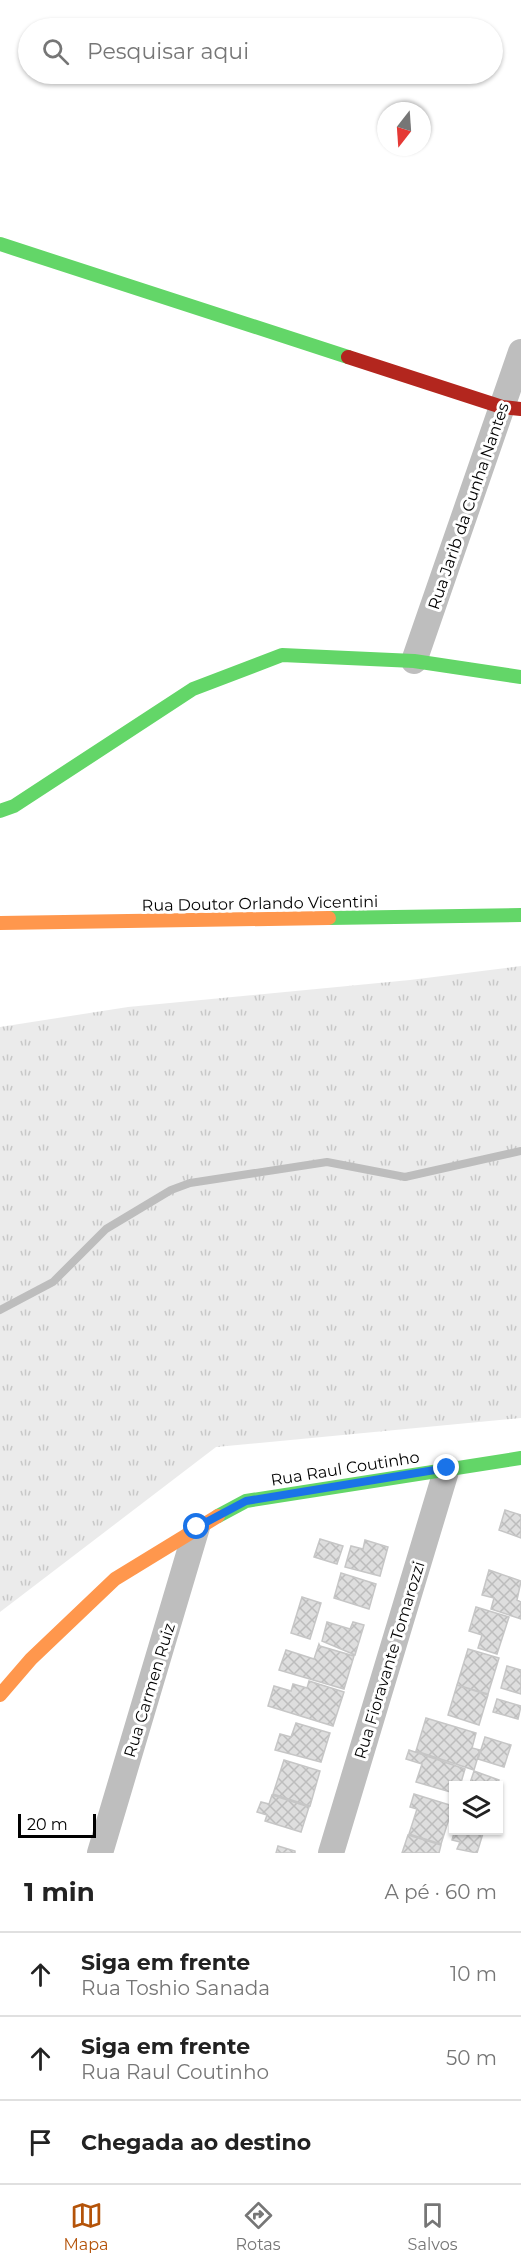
<!DOCTYPE html>
<html lang="pt">
<head>
<meta charset="utf-8">
<style>
	body { margin:0; font-family:Montserrat,sans-serif; background:#f2f2f2; color:#222 }
	.controls { position:absolute; right:18px; bottom:18px; display:grid; overflow:hidden; border-radius:0px; box-shadow:0 2px 4px #0004 }
	.controls button { width:54px; height:54px; display:grid; place-items:center; padding:0; border:0; border-bottom:2px solid #e0e0e0; background:#fff; color:#222; font:30px sans-serif }
	.compass { position:absolute; left:377px; top:102px; width:54px; height:54px; border-radius:50%; background:#fff; box-shadow:0 2px 4px #0004; rotate:197deg }
	.scale { position:absolute; left:18px; bottom:15px; width:78px; box-sizing:border-box; padding-left:6px; border:3px solid #000; border-top:0; font-size:16px; line-height:21px; white-space:nowrap; color:#000; -webkit-text-stroke:4px #fff; paint-order:stroke }
	.stop { position:absolute; width:18px; height:18px; margin:-14px; border:4px solid #1a73e8; border-radius:50%; background:#fff }
	.stop.end { background:#1a73e8; border-color:#fff; box-shadow:0 2px 6px #0008 }
	.list { margin:0; padding:0; list-style:none }
	h2 { display:flex; justify-content:space-between; align-items:center; height:78px; margin:0; padding:0 24px; font-size:26px }
	h2 small { font-size:20px; font-weight:400; color:#767676 }
	.list li { display:grid; grid-template-columns:39px 1fr auto; gap:18px; align-items:center; box-sizing:border-box; height:84px; padding:0 24px; border-top:2px solid #e0e0e0 }
	.list b { display:block; font-size:22px; white-space:nowrap }
	.list p { margin:0; font-size:20px; white-space:nowrap; color:#767676 }
	.list em { font-size:20px; font-style:normal; color:#767676 }
	.icon { flex:none; width:33px; height:33px; fill:none; stroke:currentColor; stroke-width:2; stroke-linecap:round; stroke-linejoin:round }
	.map { position:relative; flex:none; width:521px; height:1853px; overflow:hidden }
	.search { position:absolute; background:#fff; box-shadow:0 2px 4px #0004; left:18px; right:18px; top:18px; height:66px; display:flex; align-items:center; gap:15px; box-sizing:border-box; padding:0 21px; border-radius:33px; color:#767676; font-size:22px }
	.sheet { height:330px; background:#fff }
	nav { display:flex; justify-content:space-around; align-items:center; box-sizing:border-box; height:84px; border-top:2px solid #e0e0e0; background:#fff; font-size:16px; color:#767676 }
	nav a { display:grid; justify-items:center; gap:3px }
	nav .on { color:#b45309 }
	.map>svg:first-child { display:block }
</style>
</head>
<body>
<div class="map">
<svg width="521" height="1853" viewBox="0 0 521 1853">
	<defs>
		<pattern id="park-tufts" width="24" height="20" patternUnits="userSpaceOnUse" patternTransform="scale(1.5)"><rect width="24" height="20" fill="#ebebeb"/><path d="M3 7l-1-3M5 7V3M7 7l1-3M15 17l-1-3M17 17v-4M19 17l1-3" fill="none" stroke="#c8c8c8"/></pattern>
		<pattern id="building-cross-hatch" width="8" height="8" patternUnits="userSpaceOnUse" patternTransform="scale(1.5)"><rect width="8" height="8" fill="#dedede"/><path d="M0 0l8 8M0 8l8-8" fill="none" stroke="#bdbdbd"/></pattern>
	</defs>
	<rect width="100%" height="100%" fill="#fff"/>
	<path fill="url(#park-tufts)" d="M 521,966 L 521,1418 L 216,1447 L 0,1612 L 0,1027 L 128,1007 L 410,980 Z"/>
	<g fill="none" stroke-linecap="round" stroke-linejoin="round">
		<path stroke="#bdbdbd" stroke-width="8" d="M 0,1310 L 53,1282 L 106,1229 L 171,1190 L 190,1183 L 327,1162 L 405,1177 L 521,1151"/>
	</g>
	<path fill="url(#building-cross-hatch)" stroke="#c6c6c6" stroke-width="1.5" d="M 505,1510 L 521,1515 L 521,1538 L 499,1530 Z
		M 320,1539 L 343,1546 L 337,1564 L 314,1557 Z
		M 365,1540 L 388,1547 L 380,1576 L 345,1567 L 351,1546 L 363,1549 Z
		M 489,1570 L 521,1581 L 517,1600 L 521,1602 L 521,1619 L 491,1609 L 494,1598 L 482,1595 Z
		M 341,1573 L 376,1584 L 369,1609 L 334,1598 Z
		M 302,1597 L 321,1603 L 310,1639 L 291,1633 Z
		M 476,1607 L 509,1617 L 497,1654 L 478,1648 L 482,1635 L 469,1631 Z
		M 327,1622 L 350,1629 L 353,1622 L 364,1625 L 355,1655 L 322,1641 Z
		M 319,1644 L 320,1646 L 354,1656 L 344,1689 L 279,1670 L 286,1650 L 314,1659 Z
		M 468,1649 L 499,1658 L 488,1694 L 457,1685 Z
		M 507,1666 L 521,1670 L 521,1694 L 501,1688 Z
		M 309,1681 L 344,1692 L 333,1726 L 268,1706 L 274,1686 L 291,1691 L 293,1684 L 307,1688 Z
		M 457,1685 L 488,1695 L 479,1725 L 448,1715 Z
		M 497,1699 L 521,1706 L 518,1719 L 493,1712 Z
		M 426,1718 L 476,1733 L 472,1748 L 480,1750 L 474,1770 L 416,1751 Z
		M 296,1723 L 330,1733 L 321,1762 L 275,1750 L 280,1734 L 291,1737 Z
		M 485,1737 L 511,1745 L 504,1767 L 478,1759 Z
		M 409,1750 L 465,1769 L 460,1786 L 454,1786 L 454,1793 L 416,1782 L 422,1764 L 406,1759 Z
		M 284,1760 L 320,1771 L 310,1806 L 273,1794 Z
		M 474,1771 L 499,1780 L 497,1786 L 469,1786 Z
		M 414,1794 L 453,1806 L 441,1844 L 409,1834 L 417,1809 L 410,1807 Z
		M 272,1795 L 309,1807 L 301,1832 L 265,1821 L 267,1815 L 257,1812 L 261,1802 L 269,1804 Z
		M 455,1830 L 484,1830 L 477,1853 L 457,1849 L 460,1842 L 452,1840 Z
		M 408,1835 L 441,1845 L 439,1853 L 402,1853 Z
		M 278,1846 L 295,1851 L 295,1853 L 276,1853 Z"/>
	<g fill="none" stroke-linecap="round" stroke-linejoin="round">
		<path stroke="#bebebe" stroke-width="26" d="M 414,661 L 521,352
			M 100,1853 L 197,1527
			M 331,1853 L 447,1468"/>
		<path stroke="#63d668" stroke-width="14" d="M 0,244 L 348,357
			M 0,811 L 14,806 L 193,689 L 282,655 L 414,661 L 521,677
			M 329,918 L 521,915
			M 218,1516 L 246,1501 L 521,1458"/>
		<path stroke="#ff974d" stroke-width="14" d="M 0,923 L 329,918
			M 0,1695 L 31,1659 L 115,1579 L 218,1516"/>
		<path stroke="#b3261e" stroke-width="14" d="M 348,357 L 502,407 L 521,409"/>
	</g>
	<g fill="none" stroke-linecap="round" stroke-linejoin="round">
		<path stroke="#1a73e8" stroke-width="8" d="M 197,1527 L 246,1501 L 447,1468"/>
	</g>
	<g text-anchor="middle" stroke-width="6" stroke-linejoin="round" paint-order="stroke">
		<g font-size="16" fill="#000" stroke="#fff">
			<text transform="translate(468 506) rotate(-71)" y="6">Rua Jarib da Cunha Nantes</text>
			<text transform="translate(260 903) rotate(-1)" y="6">Rua Doutor Orlando Vicentini</text>
			<text transform="translate(345 1468) rotate(-9)" y="6">Rua Raul Coutinho</text>
			<text transform="translate(389 1660) rotate(-73)" y="6">Rua Fioravante Tomarozzi</text>
			<text transform="translate(149 1690) rotate(-73)" y="6">Rua Carmen Ruiz</text>
		</g>
	</g>
</svg>
<div class="controls">
<button><svg class="icon" aria-label="layers" viewBox="0 0 24 24"><path d="M12 4l9 5-9 5-9-5zM3 14l9 5 9-5"/></svg></button>
</div>
<svg class="compass" viewBox="-18 -18 36 36"><path d="M0-13l5 13h-10z" fill="#e53935"/><path d="M0 13l5-13h-10z" fill="#767676"/></svg>
<div class="scale">20 m</div>
<div class="stop" style="left:197px;top:1527px"></div>
<div class="stop end" style="left:447px;top:1468px"></div>
<div class="search"><svg class="icon" aria-label="search" viewBox="0 0 24 24"><circle cx="10" cy="10" r="6"/><path d="M15 15l6 6"/></svg>Pesquisar aqui</div>
</div>
<section class="sheet">
<h2>1 min<small>A pé · 60 m</small></h2>
<ul class="list">
<li><svg class="icon" aria-label="ahead" viewBox="0 0 24 24"><path d="M12 20V5M6 11l6-6 6 6"/></svg><div><b>Siga em frente</b><p>Rua Toshio Sanada</p></div><em>10 m</em></li>
<li><svg class="icon" aria-label="ahead" viewBox="0 0 24 24"><path d="M12 20V5M6 11l6-6 6 6"/></svg><div><b>Siga em frente</b><p>Rua Raul Coutinho</p></div><em>50 m</em></li>
<li><svg class="icon" aria-label="arrive" viewBox="0 0 24 24"><path d="M6 21V4h12l-3 4 3 4H6"/></svg><div><b>Chegada ao destino</b></div></li>
</ul>
</section>
<nav>
<a class="on"><svg class="icon" aria-label="map" viewBox="0 0 24 24"><path d="M3 6l6-2 6 2 6-2v14l-6 2-6-2-6 2zM9 4v14M15 6v14"/></svg>Mapa</a>
<a><svg class="icon" aria-label="directions" viewBox="0 0 24 24"><path d="M12 3l9 9-9 9-9-9zM9 14v-3h6M13 9l2 2-2 2"/></svg>Rotas</a>
<a><svg class="icon" aria-label="saved" viewBox="0 0 24 24"><path d="M7 4h10v16l-5-4-5 4z"/></svg>Salvos</a>
</nav>
</body>
</html>
